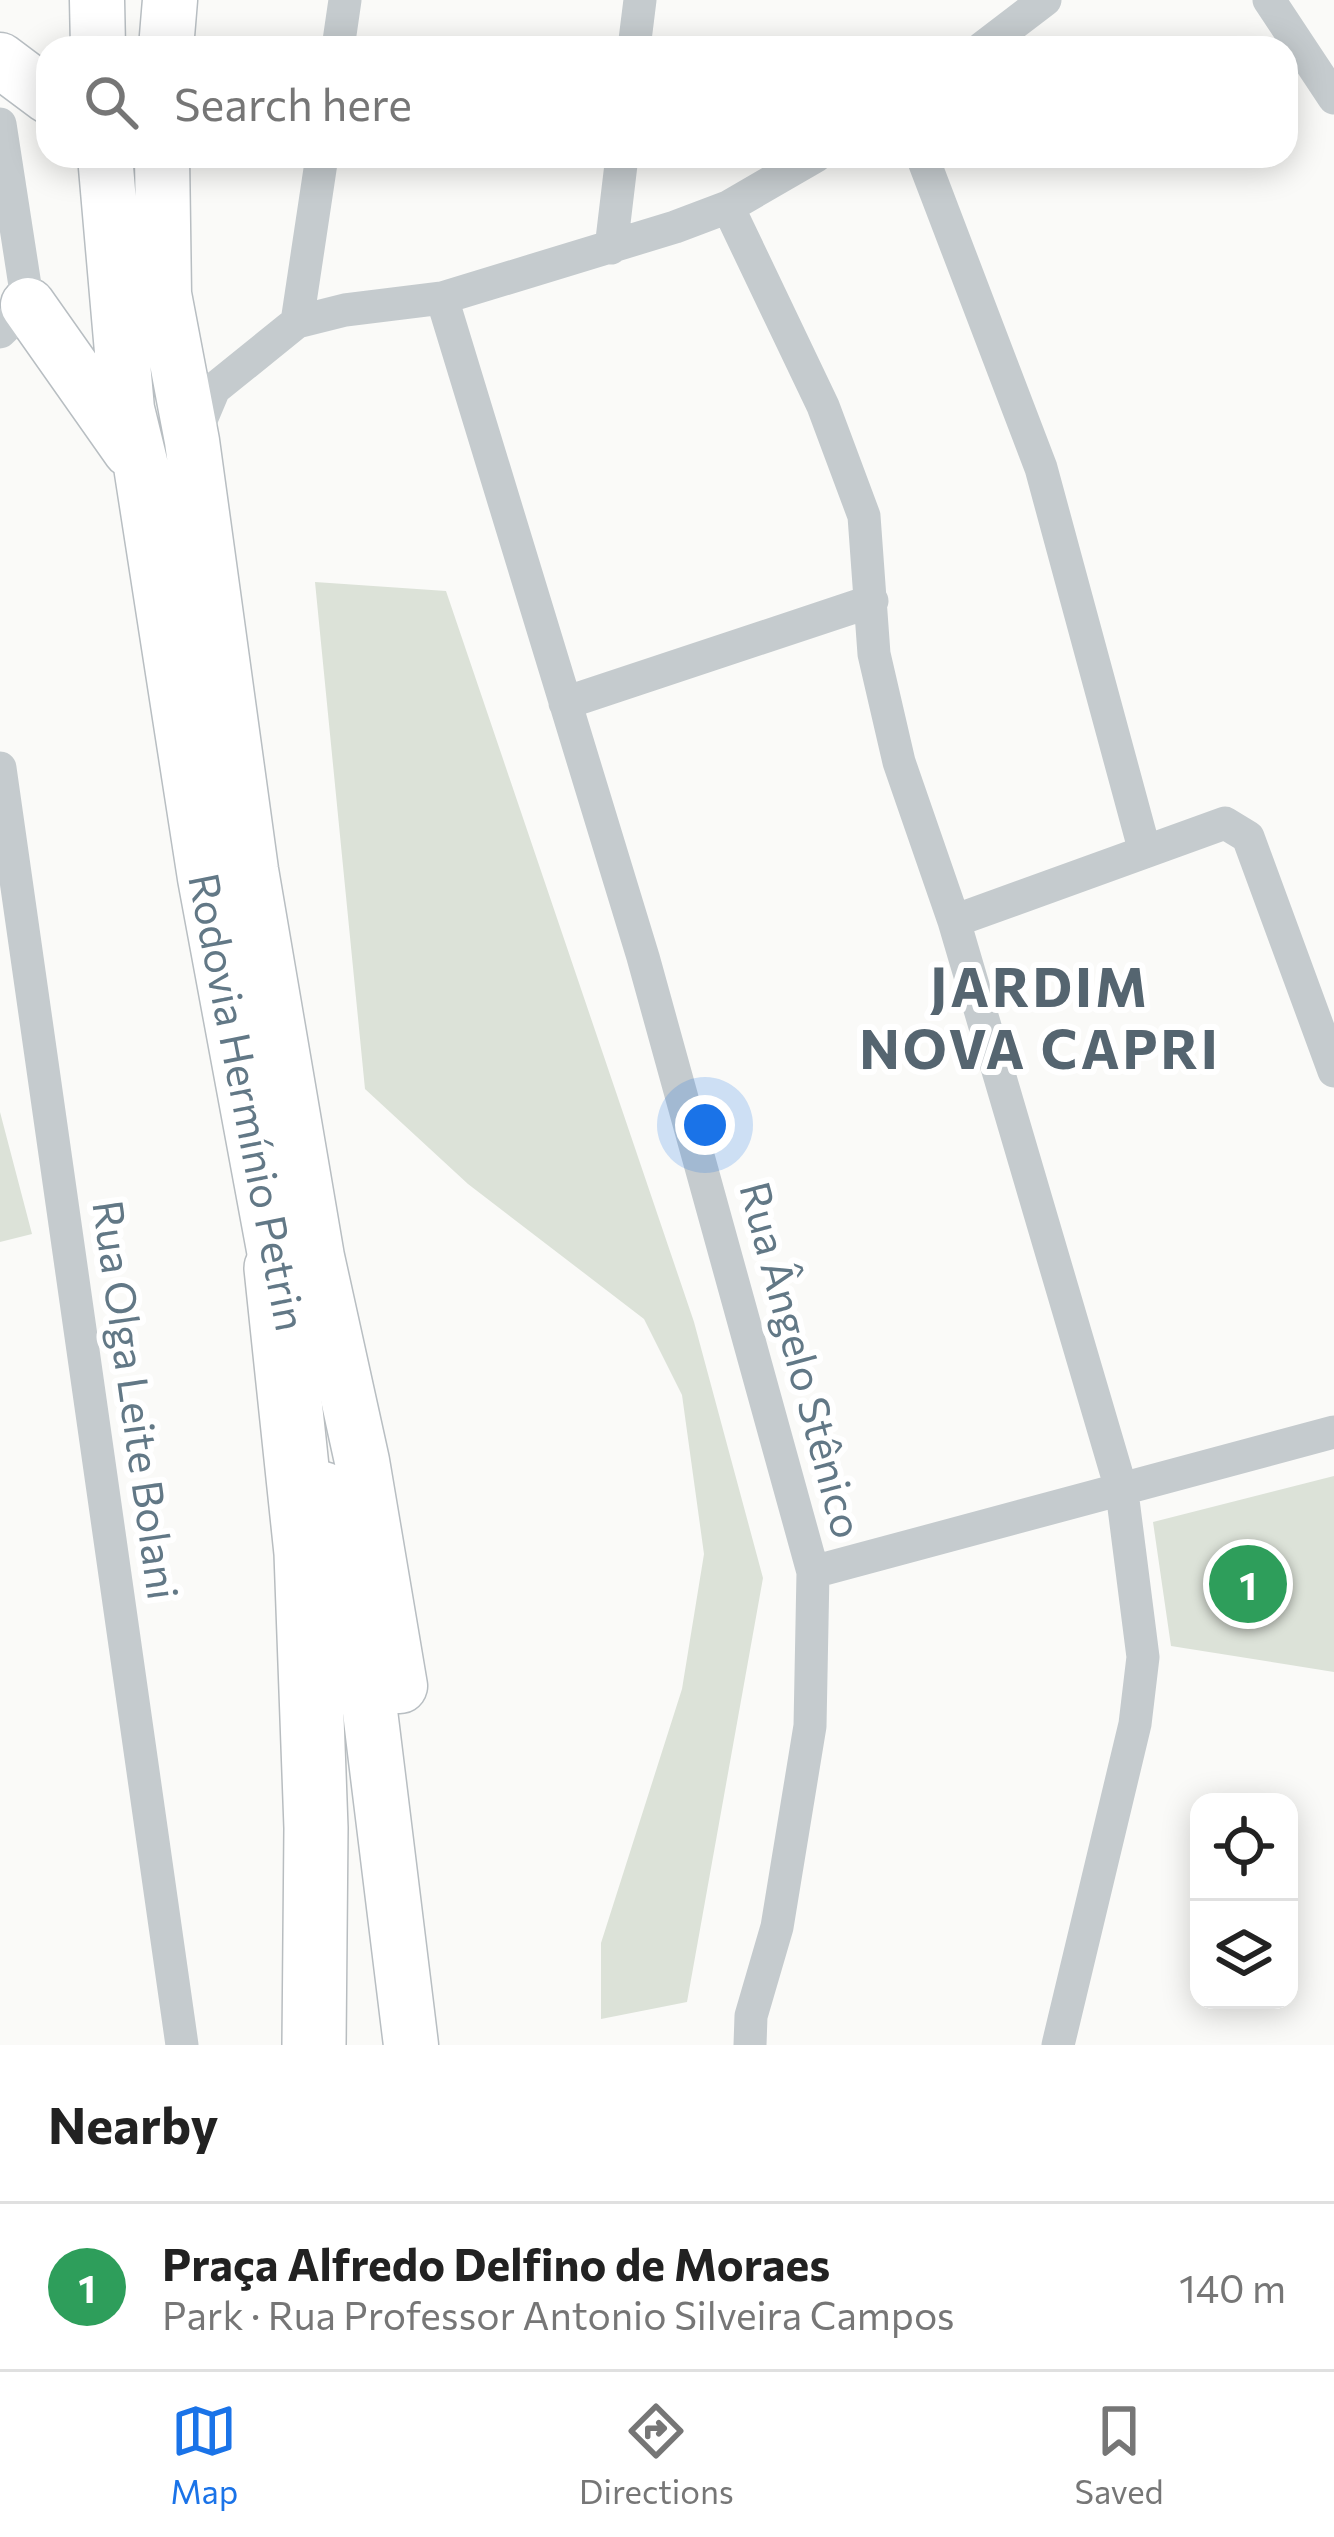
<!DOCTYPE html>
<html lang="en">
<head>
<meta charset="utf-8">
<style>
	body { margin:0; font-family:Commissioner,sans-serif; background:#f2f2f2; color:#222 }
	.controls { position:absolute; right:36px; bottom:36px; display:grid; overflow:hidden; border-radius:24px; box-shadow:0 6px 30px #0003 }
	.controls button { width:108px; height:108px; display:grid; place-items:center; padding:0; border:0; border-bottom:3px solid #e0e0e0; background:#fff; color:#222; font:60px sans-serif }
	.you { position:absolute; left:705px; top:1125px; width:42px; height:42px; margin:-30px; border:9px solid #fff; border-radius:50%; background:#1a73e8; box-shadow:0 0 0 18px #1a73e833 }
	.badge { display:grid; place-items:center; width:78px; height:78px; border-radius:50%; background:#1a73e8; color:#fff; font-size:39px; font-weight:700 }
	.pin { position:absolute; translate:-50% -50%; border:6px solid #fff; box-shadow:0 3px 12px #0006 }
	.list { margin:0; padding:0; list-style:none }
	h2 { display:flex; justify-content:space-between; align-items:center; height:156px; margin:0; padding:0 48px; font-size:51px }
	h2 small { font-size:39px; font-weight:400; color:#767676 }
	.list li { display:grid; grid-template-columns:78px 1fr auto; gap:36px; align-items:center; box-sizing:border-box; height:168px; padding:0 48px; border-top:3px solid #e0e0e0 }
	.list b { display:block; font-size:45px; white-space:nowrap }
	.list p { margin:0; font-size:39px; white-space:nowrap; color:#767676 }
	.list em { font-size:39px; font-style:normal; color:#767676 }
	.icon { flex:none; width:66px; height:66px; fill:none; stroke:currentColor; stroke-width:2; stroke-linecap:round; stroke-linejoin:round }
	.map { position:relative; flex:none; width:1334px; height:2045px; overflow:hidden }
	.search { position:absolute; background:#fff; box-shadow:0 6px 30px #0003; left:36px; right:36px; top:36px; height:132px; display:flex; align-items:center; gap:30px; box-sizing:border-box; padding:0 42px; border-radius:36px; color:#767676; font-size:45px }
	.sheet { height:324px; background:#fff }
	nav { display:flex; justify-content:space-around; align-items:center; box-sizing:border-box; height:168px; border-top:3px solid #e0e0e0; background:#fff; font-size:33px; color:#767676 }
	nav a { display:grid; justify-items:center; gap:6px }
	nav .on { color:#1a73e8 }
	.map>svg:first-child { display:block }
</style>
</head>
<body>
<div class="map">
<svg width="1334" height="2045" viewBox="0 0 1334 2045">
	<rect width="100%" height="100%" fill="#fafaf8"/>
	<path fill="#dce2d8" d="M 315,582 L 446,591 L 694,1322 L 763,1578 L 687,2002 L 601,2019 L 601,1943 L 682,1689 L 704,1554 L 682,1395 L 644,1319 L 468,1184 L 365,1089 Z
		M 0,1112 L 32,1234 L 0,1242 Z
		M 1334,1476 L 1334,1672 L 1171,1646 L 1153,1522 Z"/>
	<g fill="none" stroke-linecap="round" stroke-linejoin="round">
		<g stroke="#b8bec2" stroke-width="57">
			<path id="primary" d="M 97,0 L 98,48
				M 166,48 L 170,0
				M 0,60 L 48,96
				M 105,156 L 127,409 L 141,466 L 205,878 L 285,1309
				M 162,156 L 164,294 L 192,441 L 251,870 L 317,1257 L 362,1461 L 400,1686
				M 28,305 L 130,450
				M 323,1489 L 370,1711 L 411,2045"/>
		</g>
		<g stroke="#b8bdc0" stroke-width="66">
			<path id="highway" d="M 276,1268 L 306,1553 L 316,1828 L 314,2045"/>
		</g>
		<path stroke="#c5cbce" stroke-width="33" d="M 1269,0 L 1334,98
			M 338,48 L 345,0
			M 634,48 L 640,0
			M 982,48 L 1045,0
			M 0,124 L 28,305 L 0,332
			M 922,156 L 1041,468 L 1145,852
			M 728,207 L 823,406 L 864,516 L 874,654 L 899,762 L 954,921 L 1122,1492 L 1143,1657 L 1135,1724 L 1058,2045
			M 611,248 L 622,156
			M 442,298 L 643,957 L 813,1572 L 810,1726 L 777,1927 L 751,2016 L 750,2045
			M 297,322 L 322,156
			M 195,434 L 214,389 L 297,322 L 345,310 L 442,298 L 675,227 L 728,207 L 816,156
			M 565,703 L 872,601
			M 0,768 L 182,2045
			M 954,921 L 1225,823 L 1248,837 L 1334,1071
			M 813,1572 L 1334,1432"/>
		<use href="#primary" stroke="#fff" stroke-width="54"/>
		<use href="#highway" stroke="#fff" stroke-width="63"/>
	</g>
	<g text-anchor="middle" stroke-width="12" stroke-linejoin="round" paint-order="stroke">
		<g font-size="42" fill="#627886" stroke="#fff">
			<text transform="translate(247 1102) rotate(79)" y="15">Rodovia Hermínio Petrin</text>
			<text transform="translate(801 1360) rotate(75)" y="15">Rua Ângelo Stênico</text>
			<text transform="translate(135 1400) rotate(82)" y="15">Rua Olga Leite Bolani</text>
		</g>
		<g font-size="54" font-weight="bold" letter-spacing="3" fill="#556570" stroke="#fff">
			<text x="1040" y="1007">JARDIM<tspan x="1040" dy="62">NOVA CAPRI</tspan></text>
		</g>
	</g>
</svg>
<div class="controls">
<button><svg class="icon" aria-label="locate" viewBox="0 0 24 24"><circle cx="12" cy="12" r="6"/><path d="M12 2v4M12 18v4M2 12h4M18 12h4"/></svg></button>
<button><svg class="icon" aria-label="layers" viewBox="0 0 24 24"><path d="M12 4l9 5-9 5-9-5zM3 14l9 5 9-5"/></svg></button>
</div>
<div class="you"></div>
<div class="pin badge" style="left:1248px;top:1584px;background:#2e9e5b">1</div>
<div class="search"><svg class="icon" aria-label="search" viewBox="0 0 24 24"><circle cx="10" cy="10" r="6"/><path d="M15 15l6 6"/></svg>Search here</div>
</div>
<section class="sheet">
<h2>Nearby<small></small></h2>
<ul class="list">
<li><span class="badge" style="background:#2e9e5b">1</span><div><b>Praça Alfredo Delfino de Moraes</b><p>Park · Rua Professor Antonio Silveira Campos</p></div><em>140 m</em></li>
</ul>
</section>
<nav>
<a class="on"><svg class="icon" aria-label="map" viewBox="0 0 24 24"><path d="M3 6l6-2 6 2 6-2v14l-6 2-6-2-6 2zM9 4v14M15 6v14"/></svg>Map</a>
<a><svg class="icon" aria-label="directions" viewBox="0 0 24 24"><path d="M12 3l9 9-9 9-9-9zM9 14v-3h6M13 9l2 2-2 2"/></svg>Directions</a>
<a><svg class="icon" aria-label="saved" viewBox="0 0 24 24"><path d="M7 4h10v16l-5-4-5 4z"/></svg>Saved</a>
</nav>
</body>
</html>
